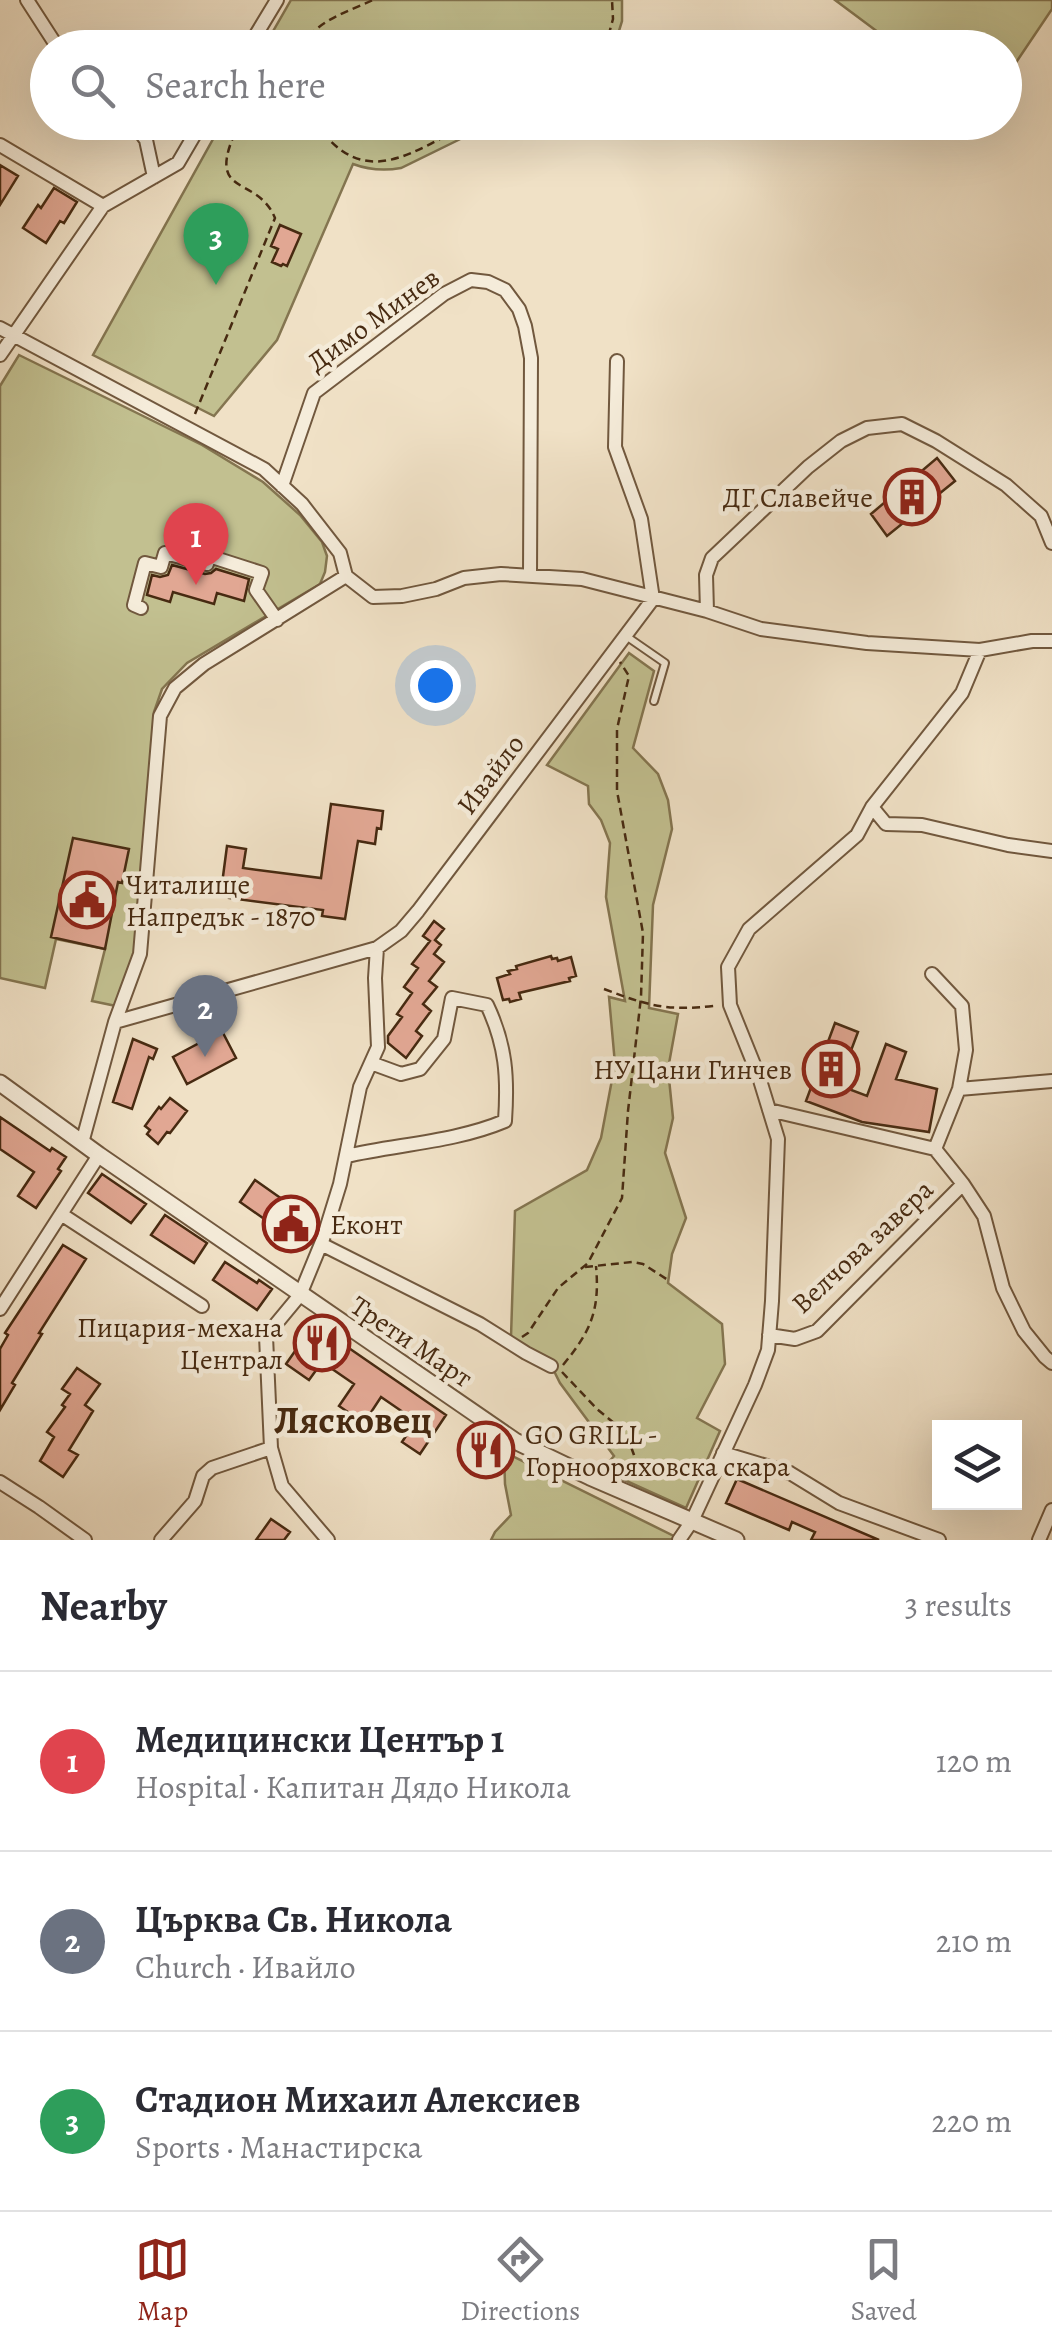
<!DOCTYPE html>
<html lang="en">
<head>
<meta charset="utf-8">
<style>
	body { margin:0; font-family:Alegreya,serif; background:#f7f7f7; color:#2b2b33 }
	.controls { position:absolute; right:30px; bottom:30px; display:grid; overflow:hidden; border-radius:0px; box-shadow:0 10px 40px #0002 }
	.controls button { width:90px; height:90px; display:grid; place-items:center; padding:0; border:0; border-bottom:2px solid #e1e1e2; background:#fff; color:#2b2b33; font:50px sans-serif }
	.you { position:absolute; left:435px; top:685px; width:35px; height:35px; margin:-25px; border:8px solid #fff; border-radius:50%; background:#1a73e8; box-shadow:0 0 0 15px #1a73e833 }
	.badge { display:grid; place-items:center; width:65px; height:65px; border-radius:50%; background:#8f2418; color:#fff; font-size:32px; font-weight:700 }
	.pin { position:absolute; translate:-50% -82px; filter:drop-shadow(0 2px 5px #0008) }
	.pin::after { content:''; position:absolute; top:52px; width:35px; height:30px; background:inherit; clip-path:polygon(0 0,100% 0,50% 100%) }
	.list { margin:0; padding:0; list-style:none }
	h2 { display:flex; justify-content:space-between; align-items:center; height:130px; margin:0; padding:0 40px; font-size:42px }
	h2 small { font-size:32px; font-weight:400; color:#7c7c81 }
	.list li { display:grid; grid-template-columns:65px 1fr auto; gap:30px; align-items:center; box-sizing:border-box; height:180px; padding:0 40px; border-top:2px solid #e1e1e2 }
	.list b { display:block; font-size:38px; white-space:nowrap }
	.list p { margin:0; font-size:32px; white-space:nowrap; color:#7c7c81 }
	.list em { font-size:32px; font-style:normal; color:#7c7c81 }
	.icon { flex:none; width:55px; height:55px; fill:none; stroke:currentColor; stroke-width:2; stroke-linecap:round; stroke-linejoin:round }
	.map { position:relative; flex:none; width:1052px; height:1540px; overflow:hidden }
	.search { position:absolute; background:#fff; box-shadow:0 10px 40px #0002; left:30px; right:30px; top:30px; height:110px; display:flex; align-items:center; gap:25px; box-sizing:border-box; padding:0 35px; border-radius:55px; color:#7c7c81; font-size:38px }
	.sheet { height:670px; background:#fff }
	nav { display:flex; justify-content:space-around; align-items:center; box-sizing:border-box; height:140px; border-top:2px solid #e1e1e2; background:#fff; font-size:28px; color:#7c7c81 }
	nav a { display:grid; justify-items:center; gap:5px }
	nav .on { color:#8f2418 }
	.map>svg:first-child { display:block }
</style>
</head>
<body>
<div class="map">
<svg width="1052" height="1540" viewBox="0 0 1052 1540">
	<rect width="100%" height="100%" fill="#f0e1c6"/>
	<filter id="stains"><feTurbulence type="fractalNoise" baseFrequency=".002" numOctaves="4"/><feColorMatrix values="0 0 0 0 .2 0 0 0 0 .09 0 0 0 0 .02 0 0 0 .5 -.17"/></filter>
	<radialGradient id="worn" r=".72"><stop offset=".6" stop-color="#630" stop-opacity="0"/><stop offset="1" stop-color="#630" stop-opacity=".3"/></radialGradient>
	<path fill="#c2c090" stroke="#847550" stroke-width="2.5" d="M 291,0 L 622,0 L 622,21 L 614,47 L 264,47 Z
		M 835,0 L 1052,0 L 1052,9 L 1005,79 L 1004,48 L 898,47 Z
		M 222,123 L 493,123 L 401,168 C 384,171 369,170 353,164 L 277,340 L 214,416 L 93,355 Z
		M 19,355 L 202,445 L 263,482 L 300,515 L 322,542 L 327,556 L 325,572 L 320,584 L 187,663 L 162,689 L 154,712 L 140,954 L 121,1007 L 92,1001 L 105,949 L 56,939 L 45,988 L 0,978 L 0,386 Z
		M 629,653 L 654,671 L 633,748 L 658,774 L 668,800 L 672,829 L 653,905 L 649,1008 L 678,1014 L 668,1069 L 673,1118 L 665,1153 L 686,1218 L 672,1254 L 668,1283 L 722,1324 L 725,1364 L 697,1418 L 720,1431 L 686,1508 L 602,1470 L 614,1456 L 560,1383 L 550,1363 L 511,1337 L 515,1211 L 587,1170 L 601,1138 L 615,1064 L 609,997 L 625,1001 L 606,897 L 610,843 L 601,820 L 589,804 L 588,786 L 547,765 Z
		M 504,1452 L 680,1539 L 491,1540 L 495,1532 L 511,1515 L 505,1484 Z"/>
	<path fill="#e1a793" stroke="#472a11" stroke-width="2.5" d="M 0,165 L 18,176 L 0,205 Z
		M 54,188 L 77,202 L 64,223 L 60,221 L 46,243 L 23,228 L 38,205 L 41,208 Z
		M 280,225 L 301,234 L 287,266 L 283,264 L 281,266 L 272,262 L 278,249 L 271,246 Z
		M 937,458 L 955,481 L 887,536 L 871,514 Z
		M 172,565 L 205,574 L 211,573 L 216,569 L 249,579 L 244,601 L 217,593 L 214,604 L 173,592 L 170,602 L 147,595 L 152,575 L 160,577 L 168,575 Z
		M 331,804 L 383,811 L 381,829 L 377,828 L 375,844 L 358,841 L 345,919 L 322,916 L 323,910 L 229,898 L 230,885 L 222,884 L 227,846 L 246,849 L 243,868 L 321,878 Z
		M 73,838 L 129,849 L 122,883 L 118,882 L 105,949 L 51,937 Z
		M 434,921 L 444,929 L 435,940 L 441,945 L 434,954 L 444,962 L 429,981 L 437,987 L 423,1004 L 431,1011 L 416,1031 L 422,1036 L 406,1058 L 388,1043 L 388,1036 L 402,1017 L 397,1014 L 412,993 L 404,987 L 418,968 L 412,964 L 430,941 L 423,936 Z
		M 551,956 L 552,959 L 557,958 L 558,961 L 571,957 L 576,976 L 569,978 L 570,981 L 519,993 L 521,999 L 510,1002 L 509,999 L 503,1000 L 497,978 L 510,974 L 508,971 L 517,969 L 516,966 Z
		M 835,1023 L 858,1032 L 838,1085 L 867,1096 L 886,1044 L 906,1052 L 896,1079 L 937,1089 L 929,1132 L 862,1122 L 806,1101 Z
		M 222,1031 L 236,1058 L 187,1084 L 173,1057 Z
		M 133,1039 L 157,1049 L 153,1059 L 149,1057 L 132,1109 L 113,1102 Z
		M 170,1098 L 187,1111 L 170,1133 L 167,1132 L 158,1144 L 147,1134 L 150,1130 L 145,1126 L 159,1107 L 161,1109 Z
		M 0,1117 L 50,1151 L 52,1148 L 66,1157 L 58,1169 L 61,1171 L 36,1208 L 18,1196 L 34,1172 L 0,1149 Z
		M 102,1174 L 146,1204 L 131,1223 L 88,1193 Z
		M 255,1180 L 316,1223 L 300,1244 L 240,1202 Z
		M 165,1215 L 207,1243 L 194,1263 L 151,1235 Z
		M 63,1245 L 86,1259 L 39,1333 L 42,1334 L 12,1383 L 15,1385 L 0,1410 L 0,1349 L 8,1335 L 5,1333 Z
		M 225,1262 L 257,1283 L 259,1280 L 272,1289 L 257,1310 L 213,1280 Z
		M 314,1324 L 446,1415 L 420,1454 L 402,1442 L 416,1421 L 381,1397 L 364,1423 L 339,1406 L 354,1384 L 322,1362 L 309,1380 L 286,1364 Z
		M 77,1368 L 100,1384 L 85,1405 L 93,1411 L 69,1450 L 78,1455 L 63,1477 L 40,1461 L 54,1437 L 47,1432 L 65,1407 L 62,1405 L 70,1394 L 62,1389 Z
		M 737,1479 L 879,1540 L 811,1540 L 815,1532 L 792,1522 L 789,1530 L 726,1503 Z
		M 271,1519 L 290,1532 L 284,1540 L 256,1540 Z"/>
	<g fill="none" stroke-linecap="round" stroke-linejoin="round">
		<g stroke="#71583e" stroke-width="10">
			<path id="service" d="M 626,636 L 665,663 L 654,701"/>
		</g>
		<g stroke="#71583e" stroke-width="16">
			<path id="minor" d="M 27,0 L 58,48
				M 248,48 L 277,0
				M 133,122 L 146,140 L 154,177
				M 0,145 L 103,206
				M 0,328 L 264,469 L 302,504 L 340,553 L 346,576 L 373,597 L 402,596 L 436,589 L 464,578 L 501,574 L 582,579 L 707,611 L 761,629 L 867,643 L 980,650 L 1032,641 L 1052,641
				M 0,355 L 103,206 L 178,163 L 202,122
				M 282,486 L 314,393 L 444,294 L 471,280 L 488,282 L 505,290 L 519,309 L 525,326 L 531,358 L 530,575
				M 141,608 L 134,605 L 145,563 L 161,567 L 165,553 L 207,564 L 209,556 L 262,573 L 256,590 L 277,620
				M 707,611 L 706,575 L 712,558 L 808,467 L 841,441 L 867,428 L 902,424 L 936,441 L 1006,485 L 1041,516 L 1052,543
				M 872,807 L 886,824 L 922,825 L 1008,845 L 1052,851
				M 932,974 L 962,1006 L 966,1050 L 959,1089
				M 115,1022 L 377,948 L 401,931 L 418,911 L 653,599 L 641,519 L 615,447 L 617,361
				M 769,1110 L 935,1149 L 959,1089 L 1052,1081
				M 82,1143 L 115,1022 L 140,954 L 160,716 L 175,688 L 204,664 L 346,576
				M 935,1149 L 963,1184
				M 346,1156 C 399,1144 455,1142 505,1121 C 508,1077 506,1045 487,1005 L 452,998 L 444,1039 L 420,1069 L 401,1074 L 371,1063
				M 61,1214 L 202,1306
				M 321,1244 L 480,1324 L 526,1353 L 551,1366
				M 0,1309 L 99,1155
				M 769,1335 L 795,1339 L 817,1331 L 963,1184 L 984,1216 L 1003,1288 L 1024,1331 L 1045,1357 L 1052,1363
				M 723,1453 L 790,1473 L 839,1503 L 939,1540
				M 0,1482 L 39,1507 L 85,1540
				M 161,1540 L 195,1501 L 203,1476 L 212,1468 L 271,1448
				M 328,1540 L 282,1486 L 271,1448 L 266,1336 L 300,1295 L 323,1239 L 340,1184 L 360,1087 L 378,1047 L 375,978 L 377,948
				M 679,1540 L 692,1521 L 755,1385 L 768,1350 L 772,1301 L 778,1139 L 759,1077 L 730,1005 L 728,967 L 749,929 L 857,835 L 872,807 L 962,693 L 980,650
				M 1039,1540 L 1052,1510"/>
		</g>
		<g stroke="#71583e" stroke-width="19">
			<path id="tertiary" d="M 0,1083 L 99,1155 L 515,1441 L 590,1477 L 736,1540"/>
		</g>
		<path stroke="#472a11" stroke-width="2.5" stroke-dasharray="8 5" stroke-linecap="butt" d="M 303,48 C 313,21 348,12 373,0
			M 605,48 L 613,19 L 612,0
			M 315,122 C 364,194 413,151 472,122
			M 195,414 L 275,218 C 256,172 201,201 240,122
			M 604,989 C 649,1006 666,1011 714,1006
			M 585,1267 L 632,1262 L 643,1264 L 668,1280
			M 522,1337 L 528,1333 L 558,1288 L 588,1263 L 622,1198 L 628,1111 L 641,997 L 643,933 L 617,791 L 617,729 L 629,676 L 620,662
			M 563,1365 C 591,1331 600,1310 596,1266
			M 562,1372 L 597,1409 L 626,1433 L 634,1455 L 637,1479"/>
		<use href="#service" stroke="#f5ecda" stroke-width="6"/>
		<use href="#minor" stroke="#f5ecda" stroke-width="12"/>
		<use href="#tertiary" stroke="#f5ecda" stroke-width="15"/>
	</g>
	<defs>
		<g id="building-ring" transform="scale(2.875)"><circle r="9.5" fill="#f5ecda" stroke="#8f2418" stroke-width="1.5"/><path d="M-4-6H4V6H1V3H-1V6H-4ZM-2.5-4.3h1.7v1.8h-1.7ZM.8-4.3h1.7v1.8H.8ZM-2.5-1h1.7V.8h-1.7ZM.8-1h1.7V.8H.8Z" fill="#8f2418"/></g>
		<g id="civic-ring" transform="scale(2.875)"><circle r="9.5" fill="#f5ecda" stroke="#8f2418" stroke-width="1.5"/><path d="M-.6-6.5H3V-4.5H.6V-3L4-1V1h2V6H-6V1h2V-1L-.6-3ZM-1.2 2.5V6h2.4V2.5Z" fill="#8f2418"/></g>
		<g id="restaurant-ring" transform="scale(2.875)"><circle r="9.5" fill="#f5ecda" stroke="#8f2418" stroke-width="1.5"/><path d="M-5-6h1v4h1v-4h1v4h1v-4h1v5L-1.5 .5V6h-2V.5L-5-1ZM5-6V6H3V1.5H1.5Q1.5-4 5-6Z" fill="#8f2418"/></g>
	</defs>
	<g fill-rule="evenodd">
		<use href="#building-ring" x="912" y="497"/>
		<use href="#civic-ring" x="87" y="900"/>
		<use href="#building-ring" x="831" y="1069"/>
		<use href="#civic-ring" x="291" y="1224"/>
		<use href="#restaurant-ring" x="322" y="1343"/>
		<use href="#restaurant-ring" x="486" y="1450"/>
	</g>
	<g text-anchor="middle" stroke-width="9" stroke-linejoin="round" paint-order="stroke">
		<g font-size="28" fill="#472a11" stroke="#f5ecda">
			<text transform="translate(373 319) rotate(-36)" y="10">Димо Минев</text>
			<text transform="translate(490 774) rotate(-53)" y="10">Ивайло</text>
			<text transform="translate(862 1246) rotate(-43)" y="10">Велчова завера</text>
			<text transform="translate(412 1341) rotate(34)" y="10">Трети Март</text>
		</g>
		<g font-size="28" fill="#472a11" stroke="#f5ecda" text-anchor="end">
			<text x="873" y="507">ДГ Славейче</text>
			<text x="126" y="894" text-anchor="start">Читалище<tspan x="126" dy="32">Напредък - 1870</tspan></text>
			<text x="792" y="1079">НУ Цани Гинчев</text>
			<text x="330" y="1234" text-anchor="start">Еконт</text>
			<text x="283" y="1337">Пицария-механа<tspan x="283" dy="32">Централ</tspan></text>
			<text x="525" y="1444" text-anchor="start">GO GRILL -<tspan x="525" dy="32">Горнооряховска скара</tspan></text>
		</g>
		<g font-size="38" font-weight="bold" fill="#472a11" stroke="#f5ecda">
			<text x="353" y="1433">Лясковец</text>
		</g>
	</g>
	<rect width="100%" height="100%" filter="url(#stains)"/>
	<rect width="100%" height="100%" fill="url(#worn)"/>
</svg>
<div class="controls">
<button><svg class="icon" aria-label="layers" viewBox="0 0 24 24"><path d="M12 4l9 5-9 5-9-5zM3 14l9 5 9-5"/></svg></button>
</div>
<div class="you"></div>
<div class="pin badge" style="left:196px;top:585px;background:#e0444e">1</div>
<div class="pin badge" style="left:205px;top:1057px;background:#6b7280">2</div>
<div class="pin badge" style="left:216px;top:285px;background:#2e9e5b">3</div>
<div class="search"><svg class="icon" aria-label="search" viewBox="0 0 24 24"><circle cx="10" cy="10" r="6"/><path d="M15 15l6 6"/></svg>Search here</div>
</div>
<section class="sheet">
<h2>Nearby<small>3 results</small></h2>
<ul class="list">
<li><span class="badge" style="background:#e0444e">1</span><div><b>Медицински Център 1</b><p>Hospital · Капитан Дядо Никола</p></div><em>120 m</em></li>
<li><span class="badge" style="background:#6b7280">2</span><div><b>Църква Св. Никола</b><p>Church · Ивайло</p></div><em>210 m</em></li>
<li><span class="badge" style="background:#2e9e5b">3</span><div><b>Стадион Михаил Алексиев</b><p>Sports · Манастирска</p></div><em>220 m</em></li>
</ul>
</section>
<nav>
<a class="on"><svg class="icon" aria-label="map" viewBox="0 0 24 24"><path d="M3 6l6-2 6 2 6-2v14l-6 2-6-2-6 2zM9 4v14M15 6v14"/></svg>Map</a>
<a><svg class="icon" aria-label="directions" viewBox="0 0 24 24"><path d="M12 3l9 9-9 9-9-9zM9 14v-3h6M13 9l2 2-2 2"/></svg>Directions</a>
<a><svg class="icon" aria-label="saved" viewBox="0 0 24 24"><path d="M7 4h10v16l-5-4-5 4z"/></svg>Saved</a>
</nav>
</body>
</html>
